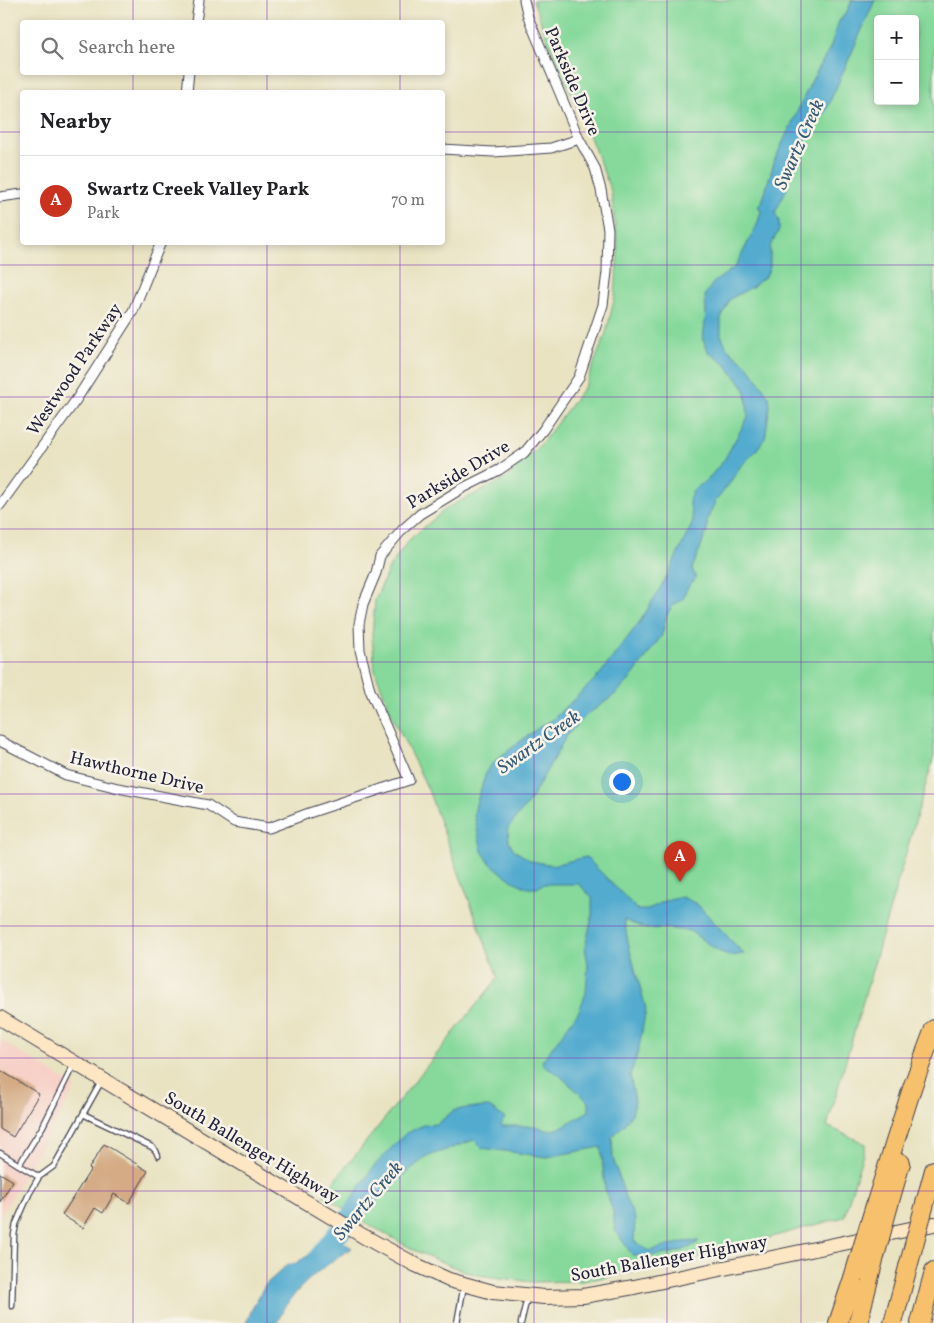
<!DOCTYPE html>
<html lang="en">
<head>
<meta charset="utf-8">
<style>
	body { margin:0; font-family:Vollkorn,serif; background:#f2f2f2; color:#202124 }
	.controls { position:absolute; right:15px; top:15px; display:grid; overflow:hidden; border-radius:5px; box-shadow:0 2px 8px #0003 }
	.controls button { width:45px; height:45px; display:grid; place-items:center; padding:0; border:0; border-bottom:1px solid #e0e0e0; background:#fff; color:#202124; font:25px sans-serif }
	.you { position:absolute; left:621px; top:781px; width:18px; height:18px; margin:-12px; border:4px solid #fff; border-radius:50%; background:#1a73e8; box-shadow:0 0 0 8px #1a73e833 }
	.badge { display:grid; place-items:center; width:32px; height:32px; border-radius:50%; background:#c8321e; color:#fff; font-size:16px; font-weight:700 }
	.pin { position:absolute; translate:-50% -41px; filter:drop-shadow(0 1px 2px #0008) }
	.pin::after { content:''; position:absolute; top:26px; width:18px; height:15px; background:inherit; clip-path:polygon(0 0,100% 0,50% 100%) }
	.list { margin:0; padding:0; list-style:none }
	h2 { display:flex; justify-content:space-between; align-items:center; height:65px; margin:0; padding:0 20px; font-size:21px }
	h2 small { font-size:16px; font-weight:400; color:#757577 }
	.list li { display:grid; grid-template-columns:32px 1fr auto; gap:15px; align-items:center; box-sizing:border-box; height:90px; padding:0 20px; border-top:1px solid #e0e0e0 }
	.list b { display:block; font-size:19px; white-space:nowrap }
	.list p { margin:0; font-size:16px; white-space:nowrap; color:#757577 }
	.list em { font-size:16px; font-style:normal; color:#757577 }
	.icon { flex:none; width:28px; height:28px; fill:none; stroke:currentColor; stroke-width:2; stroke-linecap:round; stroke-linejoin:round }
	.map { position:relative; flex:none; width:934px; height:1323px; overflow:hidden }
	.search { position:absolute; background:#fff; box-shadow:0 2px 8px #0003; left:20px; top:20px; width:425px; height:55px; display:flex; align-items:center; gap:12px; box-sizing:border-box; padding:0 18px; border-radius:5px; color:#757577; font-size:19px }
	.panel { position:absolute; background:#fff; box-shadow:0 2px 8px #0003; left:20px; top:90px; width:425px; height:155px; border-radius:5px }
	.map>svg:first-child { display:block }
</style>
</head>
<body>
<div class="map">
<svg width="934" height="1323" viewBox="0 0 934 1323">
	<rect width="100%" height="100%" fill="#f7f3e8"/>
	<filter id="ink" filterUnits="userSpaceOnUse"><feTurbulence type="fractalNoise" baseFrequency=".02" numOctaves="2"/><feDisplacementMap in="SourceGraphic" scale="10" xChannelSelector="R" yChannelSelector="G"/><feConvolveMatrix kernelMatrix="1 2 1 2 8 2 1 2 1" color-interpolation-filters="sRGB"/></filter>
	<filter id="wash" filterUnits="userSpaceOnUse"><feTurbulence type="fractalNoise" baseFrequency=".0096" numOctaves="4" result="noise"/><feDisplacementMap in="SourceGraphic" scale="20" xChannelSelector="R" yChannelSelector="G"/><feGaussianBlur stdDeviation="1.12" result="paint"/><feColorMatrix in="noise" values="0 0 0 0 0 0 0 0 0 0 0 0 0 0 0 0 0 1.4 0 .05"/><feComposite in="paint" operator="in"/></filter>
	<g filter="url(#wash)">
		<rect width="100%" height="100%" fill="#e9e3c2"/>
		<path fill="#f7d1c7" d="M 0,1040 L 76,1087 L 0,1217 Z"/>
		<path fill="#86d99b" stroke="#547e6b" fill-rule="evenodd" d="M 533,0 L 934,0 L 934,756 L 827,1126 L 866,1144 L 844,1217 L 671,1265 L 583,1281 L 532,1282 L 477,1275 L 451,1266 L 416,1251 L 366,1223 L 323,1195 L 498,978 L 427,787 L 393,718 L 375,671 L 372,636 L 375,600 L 390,566 L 409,540 L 448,507 L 504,480 L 542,443 L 585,386 L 606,333 L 615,296 L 618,249 L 611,191 L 586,127 L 547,39 ZM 878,19 L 915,19 L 915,101 L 878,101 Z"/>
		<path fill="#52abcf" stroke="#3a6685" d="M 852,0 L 875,0 L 825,113 L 803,144 L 795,165 L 791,171 L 788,186 L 775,213 L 779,221 L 779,230 L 770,247 L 770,267 L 766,276 L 752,287 L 730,299 L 721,318 L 721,335 L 727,348 L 750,368 L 769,397 L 770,406 L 765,438 L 755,452 L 740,467 L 729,484 L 715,502 L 707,520 L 707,531 L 692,569 L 695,575 L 695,580 L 691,583 L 686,590 L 684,598 L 672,606 L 666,617 L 662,635 L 629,681 L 612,697 L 588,714 L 567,735 L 529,802 L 508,828 L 509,841 L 514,850 L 531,861 L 553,865 L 586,857 L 638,910 L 648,910 L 661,902 L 682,897 L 697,904 L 744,954 L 731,956 L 718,951 L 690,931 L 664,928 L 646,929 L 624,920 L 629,947 L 646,1009 L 638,1053 L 630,1075 L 635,1101 L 632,1114 L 623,1126 L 612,1137 L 613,1158 L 626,1200 L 635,1219 L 634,1241 L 649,1251 L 683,1242 L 699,1241 C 685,1255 652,1256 633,1256 L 615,1230 L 613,1212 L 605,1189 L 601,1147 L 547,1157 L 482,1148 L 474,1140 L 426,1157 L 387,1188 L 373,1203 L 361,1220 L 345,1209 L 374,1166 L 406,1133 L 424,1125 L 437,1124 L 453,1111 L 466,1108 L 489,1107 L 505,1118 L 501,1124 L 502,1126 L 527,1126 L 539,1127 L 545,1130 L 558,1129 L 589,1111 L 589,1102 L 558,1074 L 545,1067 L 542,1061 L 579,1011 L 586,993 L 588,964 L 585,948 L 592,916 L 592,898 L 579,884 L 543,884 L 537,888 L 528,888 L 513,881 L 502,873 L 489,862 L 482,851 L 474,815 L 476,804 L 487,770 L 497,759 L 538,728 L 552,720 L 588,686 L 600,674 L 641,620 L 666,578 L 693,522 L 689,500 L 692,491 L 708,479 L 724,460 L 748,417 L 746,392 L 740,382 L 724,363 L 709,353 L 703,340 L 706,313 L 705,295 L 713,283 L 735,267 L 757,225 L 761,211 L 758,206 L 762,202 L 775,159 L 812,80 L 830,48 L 839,21 L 847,12 Z
			M 328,1233 L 352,1248 C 321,1268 292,1288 277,1323 L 246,1323 L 252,1309 L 265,1285 L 287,1265 L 296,1263 L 309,1255 Z"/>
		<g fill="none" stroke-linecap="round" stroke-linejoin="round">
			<path stroke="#52abcf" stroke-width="21" d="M 318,1259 L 370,1193"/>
		</g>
		<g id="blocks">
			<path fill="#d4ab85" d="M 0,1070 L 39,1094 L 13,1137 L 0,1129 Z
				M 104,1144 L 148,1171 L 129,1203 L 114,1194 L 103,1213 L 95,1208 L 83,1228 L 62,1215 L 91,1169 L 89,1168 Z
				M 0,1173 L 13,1181 L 0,1202 Z"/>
		</g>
	</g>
	<g filter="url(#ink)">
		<use href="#blocks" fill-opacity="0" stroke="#403f4f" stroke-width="1"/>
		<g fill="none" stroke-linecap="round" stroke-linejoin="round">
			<g stroke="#403f4f" stroke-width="7">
				<path id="lane" d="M 83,1114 L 152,1147 L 156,1151 L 158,1156
					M 0,1153 L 19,1165
					M 39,1177 L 19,1165 L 43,1126 L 74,1064
					M 12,1306 L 14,1235 L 16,1224 L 29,1194 L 39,1177 L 54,1166 L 101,1082
					M 457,1323 L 464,1285
					M 521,1323 L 527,1298"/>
			</g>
			<g stroke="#403f4f" stroke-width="11">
				<path id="street" d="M 196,22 L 199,0
					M 187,92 L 189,72
					M 442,149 L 493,152 L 551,148 L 579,139
					M 0,197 L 22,194
					M 0,505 L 76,400 L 133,311 L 161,242
					M 0,741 L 66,775 L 118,788 L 208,805 L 234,822 L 269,828 L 309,813 L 409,780 L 370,690 L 360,650 L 359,624 L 363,604 L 376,573 L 380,556 L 403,529 L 420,514 L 461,489 L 499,470 L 524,453 L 543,430 L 579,377 L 603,305 L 607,272 L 608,229 L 601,190 L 595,168 L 579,139 L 528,17 L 524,0"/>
			</g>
			<g stroke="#403f4f" stroke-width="16">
				<path id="secondary" d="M 0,1018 L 363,1236 L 416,1265 L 449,1280 L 493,1292 L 544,1297 L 583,1296 L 634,1287 L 934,1224"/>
			</g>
			<g stroke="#403f4f" stroke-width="20">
				<path id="highway" d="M 928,1192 L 934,1170
					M 890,1201 L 901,1163
					M 876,1202 L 913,1085 L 934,1029
					M 838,1323 L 853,1278
					M 858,1323 L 870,1275
					M 893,1323 L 908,1267
					M 920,1323 L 934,1271"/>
			</g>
			<use href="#lane" stroke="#fff" stroke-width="4.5"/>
			<use href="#street" stroke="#fff" stroke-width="9"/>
			<use href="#secondary" stroke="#fce6c4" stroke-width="14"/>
			<use href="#highway" stroke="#f7c06c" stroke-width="18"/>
			<g stroke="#403f4f" stroke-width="20" stroke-linecap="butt">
				<path id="highway-bridge" d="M 908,1267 L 928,1192
					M 870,1275 L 890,1201
					M 853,1278 L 876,1202"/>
			</g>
			<use href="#highway-bridge" stroke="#f7c06c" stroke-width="18"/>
		</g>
	</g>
	<path fill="none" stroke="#7b2cbf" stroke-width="1" stroke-opacity="0.55" d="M 133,0 L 133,22M 267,0 L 267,22M 400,0 L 400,22M 534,0 L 534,1323M 667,0 L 667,1323M 801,0 L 801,1323M 133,72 L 133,92M 267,72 L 267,92M 400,72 L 400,92M 0,132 L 22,132M 442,132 L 934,132M 133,242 L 133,1323M 267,242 L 267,1323M 400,242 L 400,1323M 0,265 L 934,265M 0,397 L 934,397M 0,529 L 934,529M 0,662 L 934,662M 0,794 L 934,794M 0,926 L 934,926M 0,1058 L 934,1058M 0,1191 L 934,1191"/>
	<g text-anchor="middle" stroke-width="5" stroke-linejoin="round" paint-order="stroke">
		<g font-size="18" fill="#22223b" stroke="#f7f3e8">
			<text transform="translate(573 81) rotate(67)" y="6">Parkside Drive</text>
			<text transform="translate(74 369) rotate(-56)" y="6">Westwood Parkway</text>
			<text transform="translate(458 474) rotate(-31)" y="6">Parkside Drive</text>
			<text transform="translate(137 772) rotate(13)" y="6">Hawthorne Drive</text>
			<text transform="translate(252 1147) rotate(31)" y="6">South Ballenger Highway</text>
			<text transform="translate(669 1258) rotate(-10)" y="6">South Ballenger Highway</text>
		</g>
		<g font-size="19" font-style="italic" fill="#355976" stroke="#f7f3e8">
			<text transform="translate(798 144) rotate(-66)" y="7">Swartz Creek</text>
			<text transform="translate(538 741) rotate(-35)" y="7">Swartz Creek</text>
			<text transform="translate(367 1200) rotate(-50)" y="7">Swartz Creek</text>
		</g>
	</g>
</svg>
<div class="controls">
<button>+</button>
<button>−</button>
</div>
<div class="you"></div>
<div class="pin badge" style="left:680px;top:882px">A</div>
<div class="search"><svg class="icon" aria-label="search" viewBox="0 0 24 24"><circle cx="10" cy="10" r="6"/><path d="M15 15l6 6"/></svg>Search here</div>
<section class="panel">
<h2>Nearby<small></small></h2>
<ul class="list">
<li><span class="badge">A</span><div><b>Swartz Creek Valley Park</b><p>Park</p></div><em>70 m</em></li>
</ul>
</section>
</div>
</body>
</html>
